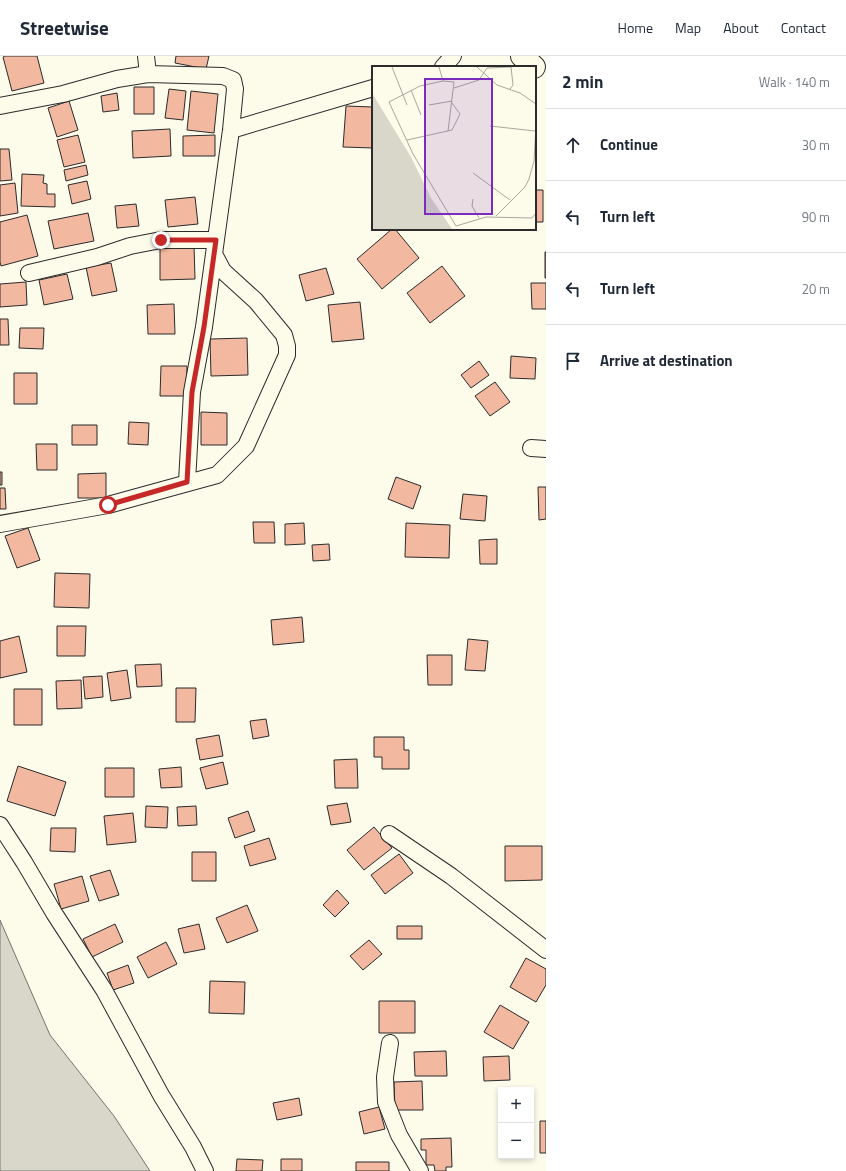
<!DOCTYPE html>
<html lang="en">
<head>
<meta charset="utf-8">
<style>
	body { margin:0; font-family:"Titillium Web",sans-serif; background:#f6f6f7; color:#1f2937 }
	.controls { position:absolute; right:12px; bottom:12px; display:grid; overflow:hidden; border-radius:0px; box-shadow:0 2px 6px #0003 }
	.controls button { width:36px; height:36px; display:grid; place-items:center; padding:0; border:0; border-bottom:1px solid #e0e1e3; background:#fff; color:#1f2937; font:20px sans-serif }
	.stop { position:absolute; width:12px; height:12px; margin:-9px; border:3px solid #c62828; border-radius:50%; background:#fff }
	.stop.end { background:#c62828; border-color:#fff; box-shadow:0 1px 4px #0008 }
	.list { margin:0; padding:0; list-style:none }
	h2 { display:flex; justify-content:space-between; align-items:center; height:52px; margin:0; padding:0 16px; font-size:17px }
	h2 small { font-size:13px; font-weight:400; color:#747a83 }
	.list li { display:grid; grid-template-columns:26px 1fr auto; gap:12px; align-items:center; box-sizing:border-box; height:72px; padding:0 16px; border-top:1px solid #e0e1e3 }
	.list b { display:block; font-size:15px; white-space:nowrap }
	.list em { font-size:13px; font-style:normal; color:#747a83 }
	.icon { flex:none; width:22px; height:22px; fill:none; stroke:currentColor; stroke-width:2; stroke-linecap:round; stroke-linejoin:round }
	.map { position:relative; flex:none; width:546px; height:1115px; overflow:hidden }
	header { display:flex; align-items:center; gap:24px; box-sizing:border-box; height:56px; padding:0 20px; background:#fff; border-bottom:1px solid #e0e1e3 }
	header strong { font-size:19px }
	nav { display:flex; gap:22px; margin-inline-start:auto; font-size:14px }
	main { display:flex }
	aside { flex:1; background:#fff }
	.map>svg:first-child { display:block }
</style>
</head>
<body>
<header>
<strong>Streetwise</strong>
<nav><a>Home</a><a>Map</a><a>About</a><a>Contact</a></nav>
</header>
<main>
<div class="map">
<svg width="546" height="1115" viewBox="0 0 546 1115">
	<rect width="100%" height="100%" fill="#fdfbea"/>
	<path fill="#d8d7c9" stroke="#74746e" d="M 0,864 L 50,979 L 114,1060 L 150,1115 L 0,1115 Z"/>
	<path fill="#f2b8a0" stroke="#2b2b2b" d="M 5,0 L 37,0 L 44,27 L 12,35 L 3,1 Z
		M 176,0 L 209,0 L 206,13 L 175,7 Z
		M 134,31 L 154,31 L 154,58 L 134,58 Z
		M 169,33 L 186,35 L 183,64 L 165,62 Z
		M 191,35 L 218,38 L 214,77 L 187,74 Z
		M 117,37 L 119,54 L 103,56 L 101,40 Z
		M 69,45 L 78,74 L 57,81 L 48,52 Z
		M 346,50 L 373,51 L 373,92 L 343,91 Z
		M 170,73 L 171,100 L 133,102 L 132,75 Z
		M 78,79 L 85,106 L 64,111 L 57,84 Z
		M 215,79 L 215,100 L 183,100 L 183,80 Z
		M 0,93 L 9,93 L 12,124 L 0,125 Z
		M 86,109 L 88,119 L 66,125 L 64,114 Z
		M 22,118 L 44,119 L 43,127 L 47,128 L 47,138 L 55,138 L 55,151 L 21,150 Z
		M 87,125 L 91,143 L 72,148 L 68,129 Z
		M 15,127 L 18,157 L 0,160 L 0,129 Z
		M 535,134 L 543,134 L 543,166 L 535,166 Z
		M 195,141 L 198,168 L 168,171 L 165,144 Z
		M 136,148 L 139,170 L 117,172 L 115,150 Z
		M 88,157 L 94,185 L 54,193 L 48,165 Z
		M 27,159 L 38,200 L 1,210 L 0,206 L 0,166 Z
		M 392,173 L 395,173 L 419,202 L 382,233 L 357,203 Z
		M 194,189 L 195,223 L 160,224 L 160,190 Z
		M 545,196 L 546,196 L 546,222 L 545,222 Z
		M 111,207 L 117,235 L 92,240 L 86,211 Z
		M 442,210 L 465,240 L 430,267 L 407,237 Z
		M 326,212 L 334,238 L 306,245 L 299,219 Z
		M 67,218 L 73,243 L 44,249 L 39,224 Z
		M 26,226 L 27,249 L 0,251 L 0,228 Z
		M 531,227 L 546,227 L 546,253 L 532,253 Z
		M 360,246 L 364,283 L 332,286 L 328,249 Z
		M 174,248 L 175,278 L 148,278 L 147,249 Z
		M 0,263 L 8,263 L 9,289 L 0,289 Z
		M 20,272 L 44,272 L 43,293 L 19,292 Z
		M 247,282 L 248,319 L 211,320 L 210,283 Z
		M 511,300 L 536,302 L 535,323 L 510,322 Z
		M 479,305 L 489,319 L 471,332 L 461,319 Z
		M 161,310 L 187,310 L 186,340 L 160,340 Z
		M 14,317 L 37,317 L 37,348 L 14,348 Z
		M 495,326 L 510,346 L 490,360 L 475,340 Z
		M 201,356 L 227,357 L 227,389 L 201,389 Z
		M 129,366 L 149,367 L 148,389 L 128,388 Z
		M 72,369 L 97,369 L 97,389 L 72,389 Z
		M 36,388 L 57,388 L 57,414 L 37,414 Z
		M 0,416 L 2,416 L 2,429 L 0,429 Z
		M 106,417 L 106,442 L 78,442 L 78,418 Z
		M 396,421 L 421,430 L 413,453 L 388,443 Z
		M 538,431 L 546,431 L 546,463 L 539,464 Z
		M 0,432 L 5,432 L 6,453 L 0,453 Z
		M 463,438 L 487,440 L 485,465 L 460,463 Z
		M 253,466 L 274,466 L 275,487 L 254,487 Z
		M 304,467 L 305,488 L 285,489 L 285,468 Z
		M 406,467 L 450,469 L 449,502 L 405,501 Z
		M 28,472 L 40,504 L 17,512 L 5,480 Z
		M 497,483 L 497,508 L 480,508 L 479,484 Z
		M 329,488 L 330,504 L 313,505 L 312,489 Z
		M 55,517 L 90,518 L 89,552 L 54,551 Z
		M 302,561 L 304,586 L 273,589 L 271,564 Z
		M 57,570 L 86,570 L 85,600 L 57,600 Z
		M 19,580 L 27,616 L 0,622 L 0,585 Z
		M 468,583 L 488,585 L 485,615 L 465,614 Z
		M 427,599 L 452,599 L 452,629 L 428,629 Z
		M 161,608 L 162,630 L 137,631 L 135,609 Z
		M 127,614 L 131,642 L 111,645 L 107,617 Z
		M 102,620 L 103,641 L 85,643 L 83,621 Z
		M 81,624 L 82,652 L 57,653 L 56,625 Z
		M 176,632 L 196,632 L 195,666 L 176,666 Z
		M 14,633 L 42,633 L 42,669 L 14,669 Z
		M 266,663 L 269,680 L 253,683 L 250,665 Z
		M 219,679 L 223,700 L 200,704 L 196,683 Z
		M 374,681 L 404,681 L 404,694 L 409,694 L 409,713 L 382,713 L 382,701 L 374,701 Z
		M 357,703 L 358,732 L 335,732 L 334,704 Z
		M 223,706 L 228,728 L 206,733 L 200,712 Z
		M 18,710 L 66,726 L 55,760 L 7,745 Z
		M 181,711 L 182,731 L 161,732 L 159,713 Z
		M 105,712 L 134,712 L 134,741 L 105,741 Z
		M 347,747 L 351,766 L 331,769 L 327,750 Z
		M 146,750 L 168,751 L 167,772 L 145,771 Z
		M 196,750 L 197,769 L 178,770 L 177,751 Z
		M 248,755 L 255,775 L 235,782 L 228,762 Z
		M 133,757 L 136,786 L 107,789 L 104,760 Z
		M 374,771 L 392,792 L 364,814 L 347,794 Z
		M 51,772 L 76,772 L 75,796 L 50,795 Z
		M 269,782 L 276,803 L 250,810 L 244,790 Z
		M 505,790 L 542,790 L 542,824 L 505,825 Z
		M 192,796 L 216,796 L 216,825 L 192,825 Z
		M 399,798 L 413,817 L 385,838 L 371,819 Z
		M 110,814 L 119,839 L 99,845 L 90,820 Z
		M 82,820 L 89,845 L 61,853 L 54,828 Z
		M 337,834 L 349,847 L 335,861 L 323,849 Z
		M 247,849 L 258,875 L 227,887 L 216,862 Z
		M 115,868 L 123,886 L 92,901 L 83,883 Z
		M 199,868 L 205,893 L 184,897 L 178,873 Z
		M 397,870 L 422,870 L 422,883 L 397,883 Z
		M 369,884 L 382,898 L 363,914 L 350,900 Z
		M 166,886 L 177,908 L 148,922 L 137,901 Z
		M 526,902 L 546,913 L 546,929 L 536,946 L 510,931 Z
		M 128,909 L 134,927 L 113,934 L 107,917 Z
		M 210,925 L 245,926 L 244,958 L 209,957 Z
		M 379,945 L 415,945 L 415,977 L 379,977 Z
		M 500,949 L 529,966 L 513,993 L 484,976 Z
		M 446,995 L 447,1020 L 415,1020 L 414,996 Z
		M 509,1000 L 510,1024 L 484,1025 L 483,1001 Z
		M 422,1025 L 423,1054 L 395,1054 L 394,1026 Z
		M 299,1042 L 302,1059 L 277,1064 L 273,1047 Z
		M 379,1051 L 385,1073 L 364,1078 L 359,1056 Z
		M 540,1065 L 546,1065 L 546,1097 L 540,1097 Z
		M 451,1082 L 452,1111 L 446,1111 L 446,1115 L 435,1115 L 434,1109 L 426,1109 L 426,1094 L 421,1094 L 421,1083 Z
		M 237,1103 L 263,1104 L 262,1115 L 236,1115 Z
		M 281,1103 L 302,1103 L 302,1115 L 281,1115 Z
		M 356,1106 L 389,1106 L 389,1115 L 356,1115 Z"/>
	<g fill="none" stroke-linecap="round" stroke-linejoin="round">
		<g stroke="#2b2b2b" stroke-width="18">
			<path id="minor" d="M 146,0 L 148,18
				M 443,11 L 453,0
				M 0,50 L 63,38 L 117,23 L 148,18 L 223,20 L 233,24 L 235,33 L 231,74 L 204,271 L 192,336 L 187,426
				M 231,74 L 373,32
				M 29,217 L 97,201 L 130,190 L 161,184 L 216,184
				M 531,392 L 546,393
				M 0,468 L 108,449 L 217,419 L 246,390 L 287,299 L 287,290 L 284,279 L 256,245 L 223,215 L 214,198
				M 0,769 L 24,806 L 54,857 L 104,934 L 161,1039 L 193,1091 L 205,1115
				M 389,778 L 451,820 L 546,894
				M 390,987 L 385,1021 L 386,1046 L 399,1079 L 420,1115"/>
		</g>
		<g stroke="#2b2b2b" stroke-width="24">
			<path id="primary" d="M 522,0 L 534,11"/>
		</g>
		<use href="#minor" stroke="#fdfbea" stroke-width="16"/>
		<use href="#primary" stroke="#fdfbea" stroke-width="22"/>
	</g>
	<g fill="none" stroke-linecap="round" stroke-linejoin="round">
		<path stroke="#c62828" stroke-width="5" d="M 108,449 L 187,426 L 192,336 L 204,271 L 216,184 L 161,184"/>
	</g>
	<g transform="translate(372 10)">
		<rect width="164" height="164" fill="#fdfbea"/>
		<path d="M 0,27 L 39,91 L 59,132 L 80,163 L 0,163 Z" fill="#d8d7c9"/>
		<path fill="none" stroke="#a9a89e" stroke-width="1" d="M 20,1 L 35,39M 67,1 L 71,15M 105,1 L 125,19 L 148,27 L 164,38M 82,22 L 107,14 L 115,2 L 139,1M 138,23 L 141,19 L 139,1M 39,24 L 49,49M 57,39 L 80,35M 118,60 L 163,65M 76,65 L 82,16 L 71,15 L 48,20 L 17,36 L 41,88 L 84,160 L 114,151 L 160,152 L 164,147M 35,74 L 80,64 L 88,48 L 80,37M 101,107 L 138,134M 101,133 L 100,140 L 107,152M 124,150 L 153,121 L 157,113 L 162,95 L 164,59"/>
		<path fill="#7b2cbf" fill-opacity="0.15" stroke="#7b2cbf" stroke-width="2" d="M 53,13 L 120,13 L 120,148 L 53,148 Z"/>
		<rect width="164" height="164" fill="none" stroke="#2b2b2b" stroke-width="2"/>
	</g>
</svg>
<div class="controls">
<button>+</button>
<button>−</button>
</div>
<div class="stop" style="left:108px;top:449px"></div>
<div class="stop end" style="left:161px;top:184px"></div>
</div>
<aside>
<h2>2 min<small>Walk · 140 m</small></h2>
<ul class="list">
<li><svg class="icon" aria-label="ahead" viewBox="0 0 24 24"><path d="M12 20V5M6 11l6-6 6 6"/></svg><div><b>Continue</b></div><em>30 m</em></li>
<li><svg class="icon" aria-label="left" viewBox="0 0 24 24"><path d="M17 20v-9H6M10 6l-5 5 5 5"/></svg><div><b>Turn left</b></div><em>90 m</em></li>
<li><svg class="icon" aria-label="left" viewBox="0 0 24 24"><path d="M17 20v-9H6M10 6l-5 5 5 5"/></svg><div><b>Turn left</b></div><em>20 m</em></li>
<li><svg class="icon" aria-label="arrive" viewBox="0 0 24 24"><path d="M6 21V4h12l-3 4 3 4H6"/></svg><div><b>Arrive at destination</b></div></li>
</ul>
</aside>
</main>
</body>
</html>
